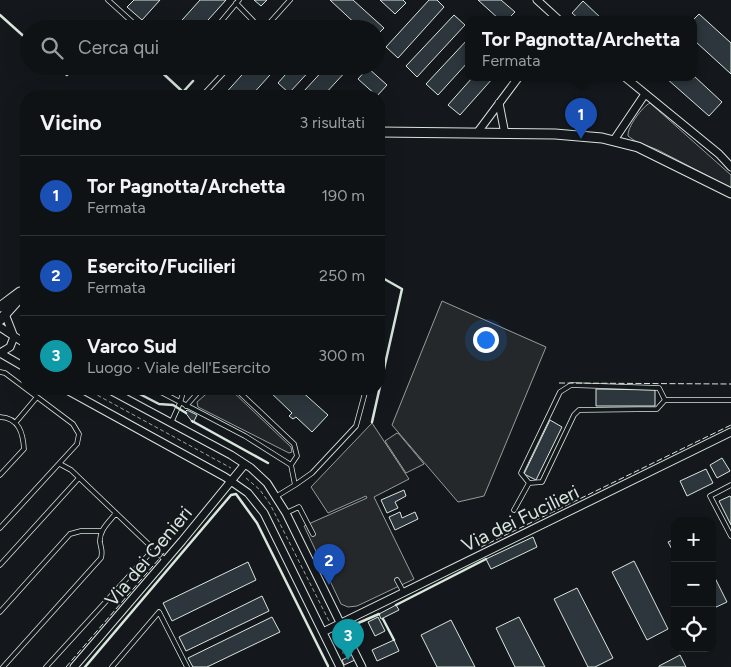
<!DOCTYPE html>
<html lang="it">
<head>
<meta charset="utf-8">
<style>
	body { margin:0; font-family:Figtree,sans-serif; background:#1d2022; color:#f1f3f6 }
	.controls { position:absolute; right:15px; bottom:15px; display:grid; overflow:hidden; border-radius:10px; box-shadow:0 5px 20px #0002 }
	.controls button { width:45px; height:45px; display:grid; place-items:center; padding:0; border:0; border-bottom:1px solid #2f3234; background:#0f1215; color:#f1f3f6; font:25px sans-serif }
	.you { position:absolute; left:485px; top:339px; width:18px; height:18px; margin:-12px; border:4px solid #fff; border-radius:50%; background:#1a73e8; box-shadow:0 0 0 8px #1a73e833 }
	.badge { display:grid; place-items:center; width:32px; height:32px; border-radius:50%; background:#ffb74d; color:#fff; font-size:16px; font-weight:700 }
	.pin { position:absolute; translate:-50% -41px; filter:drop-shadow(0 1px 2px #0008) }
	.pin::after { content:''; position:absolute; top:26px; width:18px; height:15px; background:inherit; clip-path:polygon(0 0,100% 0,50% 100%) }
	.popup { position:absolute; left:465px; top:16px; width:232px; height:65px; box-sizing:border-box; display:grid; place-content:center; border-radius:10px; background:#0f1215; filter:drop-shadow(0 1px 4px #0005); font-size:16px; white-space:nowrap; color:#9b9ea0 }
	.popup b { font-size:19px; color:#f1f3f6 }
	.popup::after { content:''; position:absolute; left:50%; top:100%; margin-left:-10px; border:10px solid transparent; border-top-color:#0f1215 }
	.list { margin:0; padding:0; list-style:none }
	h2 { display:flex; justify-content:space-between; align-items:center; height:65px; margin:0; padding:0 20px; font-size:21px }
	h2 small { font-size:16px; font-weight:400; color:#9b9ea0 }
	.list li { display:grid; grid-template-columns:32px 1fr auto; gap:15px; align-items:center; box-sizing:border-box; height:80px; padding:0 20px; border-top:1px solid #2f3234 }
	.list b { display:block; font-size:19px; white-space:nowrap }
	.list p { margin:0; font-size:16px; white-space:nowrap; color:#9b9ea0 }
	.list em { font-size:16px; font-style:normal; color:#9b9ea0 }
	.icon { flex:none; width:28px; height:28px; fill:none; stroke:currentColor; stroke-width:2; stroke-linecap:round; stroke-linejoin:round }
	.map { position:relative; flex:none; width:731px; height:667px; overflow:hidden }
	.search { position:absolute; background:#0f1215; box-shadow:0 5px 20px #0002; left:20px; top:20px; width:365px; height:55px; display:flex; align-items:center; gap:12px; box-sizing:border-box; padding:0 18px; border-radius:28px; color:#9b9ea0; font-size:19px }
	.panel { position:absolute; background:#0f1215; box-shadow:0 5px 20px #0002; left:20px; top:90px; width:365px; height:305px; border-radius:20px }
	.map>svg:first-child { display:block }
</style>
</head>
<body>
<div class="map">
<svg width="731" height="667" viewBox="0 0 731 667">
	<rect width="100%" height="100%" fill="#14181c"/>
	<path fill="#202428" stroke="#939e99" d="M 650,103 L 731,175 L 731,188 L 658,150 L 635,141 L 628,136 C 627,127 643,106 650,103 Z
		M 212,389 L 230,389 L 291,447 L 292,452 L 289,453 L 198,407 L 197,402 Z
		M 397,433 L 399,434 L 424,464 L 406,473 L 385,441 Z"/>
	<path fill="#24282b" stroke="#939e99" d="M 442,301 L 546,347 L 484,496 L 458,502 L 392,425 Z
		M 372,423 L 409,479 L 374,497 L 414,579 L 357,606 L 348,607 L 341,604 L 304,526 L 367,498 L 366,496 L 328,513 L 311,487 Z"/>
	<path fill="#2c363c" stroke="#d8e6dc" d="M 134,0 L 160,0 L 142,20 L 127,7 Z
		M 200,0 L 226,0 L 200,29 L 174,29 Z
		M 254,0 L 267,0 L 261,6 Z
		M 330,0 L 353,0 L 384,28 L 376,36 L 376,29 L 361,29 Z
		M 380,0 L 403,0 L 406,3 L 395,14 Z
		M 429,0 L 437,0 L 444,7 L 398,58 L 386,47 Z
		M 478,0 L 501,0 L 515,12 L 507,20 L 500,20 Z
		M 583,1 L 602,19 L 601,20 L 580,20 L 572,13 Z
		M 699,14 L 731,43 L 731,74 L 696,42 L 694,45 L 693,20 Z
		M 454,15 L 465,25 L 417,77 L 406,66 Z
		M 468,39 L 468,62 L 438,95 L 426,84 Z
		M 250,66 L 278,66 L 251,96 L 223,96 Z
		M 293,66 L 314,66 L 289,93 L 278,83 Z
		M 327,66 L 347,66 L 349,68 L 323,96 L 311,96 L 304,91 Z
		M 368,68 L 387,85 L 377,96 L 358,79 Z
		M 694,76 L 722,102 L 709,116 L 666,78 L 694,78 Z
		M 472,78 L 493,78 L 460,115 L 448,105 Z
		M 267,389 L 299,389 L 328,415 L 312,432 L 296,417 L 293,419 L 289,416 L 292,413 Z
		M 596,389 L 655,390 L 655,406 L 596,406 Z
		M 187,410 L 197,415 L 193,423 L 185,412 Z
		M 550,420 L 562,427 L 536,480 L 524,474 Z
		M 722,458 L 730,471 L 717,478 L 710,465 Z
		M 706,469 L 713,483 L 687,496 L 680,481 Z
		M 404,490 L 406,496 L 395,502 L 398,508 L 387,513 L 381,500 Z
		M 730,496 L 731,498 L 731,525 L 719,501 Z
		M 400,512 L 402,518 L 415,512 L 418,519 L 395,530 L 389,517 Z
		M 533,537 L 537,547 L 491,569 L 486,559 Z
		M 675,539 L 675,555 L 668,542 Z
		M 634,561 L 668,629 L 647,640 L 612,572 Z
		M 248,562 L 256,580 L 172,621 L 163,603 Z
		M 712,572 L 727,602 L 712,609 Z
		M 577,588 L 613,658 L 595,667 L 588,667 L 554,599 Z
		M 262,596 L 269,611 L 186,651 L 179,637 Z
		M 396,605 L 399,610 L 381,619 L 379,614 Z
		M 272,617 L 280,632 L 207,667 L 193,667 L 188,658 Z
		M 378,617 L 385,631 L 375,636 L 368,622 Z
		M 519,617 L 545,667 L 515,667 L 496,628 Z
		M 451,620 L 475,667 L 437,667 L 421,635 Z
		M 394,640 L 399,651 L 377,661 L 372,650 Z
		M 352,655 L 355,660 L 344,665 L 342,660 Z
		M 680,655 L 686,667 L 659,667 L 659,666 Z"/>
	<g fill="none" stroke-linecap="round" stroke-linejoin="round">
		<g stroke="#d8e6dc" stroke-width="5.5">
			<path id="service" d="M 108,0 L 140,29
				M 236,3 L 261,29
				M 215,29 L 239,0
				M 264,29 L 290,0
				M 202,96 L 230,66
				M 379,303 L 382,322 L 379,335
				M 0,372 L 5,373 L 73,424 L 79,434 L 77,444 L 0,528
				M 155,389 L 245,436 L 291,465 L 295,485
				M 236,389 L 294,444 L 297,456 L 291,465
				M 186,406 L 201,389
				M 0,417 C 19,418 23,433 24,449 L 0,475
				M 16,422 L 37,397
				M 171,423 L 180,403 L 184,389
				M 60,464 L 71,470 L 165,560
				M 529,483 L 521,473 L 560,392 L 571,385 L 659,388 L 665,400
				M 731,485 L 710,496 L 731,536
				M 277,496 L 295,485 L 312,473 L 356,426 L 366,389
				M 514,510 L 529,483 L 542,482 L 574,415 L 579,410 L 657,409 L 665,400 L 731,400
				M 286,513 L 299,507 L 313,534
				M 0,565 L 79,478
				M 397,580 L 404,593
				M 0,612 L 70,534 L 81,531 L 101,531
				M 3,667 L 101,558 C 103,551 101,549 100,542 C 99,530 109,522 116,513
				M 46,667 L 151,552 L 157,552
				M 112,667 L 159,612 L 187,667"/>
		</g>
		<g stroke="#d8e6dc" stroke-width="9">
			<path id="minor" d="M 537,0 L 559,20
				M 626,78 L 719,154 L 731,167
				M 499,103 L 505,134
				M 477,133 L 518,78
				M 614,140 L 645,94
				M 5,314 L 14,337
				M 0,327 L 26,344
				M 0,353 L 26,368
				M 0,353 L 10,347 L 14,337
				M 65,389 L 225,477 L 248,493 L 264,513 L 340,667
				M 108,389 L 231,455 L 251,468 L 267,483 L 286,513 L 362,667
				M 323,632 L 731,432
				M 74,667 L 182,541 L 245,464"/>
		</g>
		<g stroke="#d8e6dc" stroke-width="11">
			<path id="tertiary" d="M 379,132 L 555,134 L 602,138 L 638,147 L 731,193
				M 0,307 L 20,292
				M 0,320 L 26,291"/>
		</g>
		<path stroke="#9da8a2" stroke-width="1" stroke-dasharray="4 2.5" stroke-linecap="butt" d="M 20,353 L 26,356
			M 86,389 L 231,468
			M 246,478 L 260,490 L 270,504 L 329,621
			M 340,644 L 343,650 L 343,655"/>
		<use href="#service" stroke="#14181c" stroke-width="4"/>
		<use href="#minor" stroke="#14181c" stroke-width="7"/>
		<use href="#tertiary" stroke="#14181c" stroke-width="9"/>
		<path stroke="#d8e6dc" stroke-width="1" stroke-dasharray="6 2.5" stroke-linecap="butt" d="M 559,383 L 731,384
			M 481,547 L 731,425
			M 66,667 L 165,552"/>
		<path stroke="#d8e6dc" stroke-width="2.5" d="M 0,15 L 29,41
			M 108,29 L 110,26 L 113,29
			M 57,66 L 67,75 L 74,66
			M 155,66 L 183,92 L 193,81
			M 26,303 L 24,312 L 26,326
			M 130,389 L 159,404 L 173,405 L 186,413
			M 192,421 L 268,463
			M 372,422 L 402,289 L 379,276
			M 396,605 L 486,559
			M 383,619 L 394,640
			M 349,627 L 379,614
			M 85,667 L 231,495 L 236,494 L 257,523 L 328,666"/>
	</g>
	<g text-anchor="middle" stroke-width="4" stroke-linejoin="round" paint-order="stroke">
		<g font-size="19" fill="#d8e6dc" stroke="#14181c">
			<text transform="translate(520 518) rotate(-26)" y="7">Via dei Fucilieri</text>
			<text transform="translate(148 556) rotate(-50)" y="7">Via dei Genieri</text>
		</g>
	</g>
</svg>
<div class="controls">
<button>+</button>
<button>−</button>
<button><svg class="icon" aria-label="locate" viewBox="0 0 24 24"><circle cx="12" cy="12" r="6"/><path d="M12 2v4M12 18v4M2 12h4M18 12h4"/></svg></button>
</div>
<div class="you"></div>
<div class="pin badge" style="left:581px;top:139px;background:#1a4fb4">1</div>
<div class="popup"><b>Tor Pagnotta/Archetta</b>Fermata</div>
<div class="pin badge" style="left:329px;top:585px;background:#1a4fb4">2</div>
<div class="pin badge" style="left:348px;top:660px;background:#0f9aa8">3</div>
<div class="search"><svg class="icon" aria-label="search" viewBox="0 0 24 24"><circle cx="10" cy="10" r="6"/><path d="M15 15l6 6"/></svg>Cerca qui</div>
<section class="panel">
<h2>Vicino<small>3 risultati</small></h2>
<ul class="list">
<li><span class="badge" style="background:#1a4fb4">1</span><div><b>Tor Pagnotta/Archetta</b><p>Fermata</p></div><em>190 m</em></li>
<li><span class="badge" style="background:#1a4fb4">2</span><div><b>Esercito/Fucilieri</b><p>Fermata</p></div><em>250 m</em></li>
<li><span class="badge" style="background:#0f9aa8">3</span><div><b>Varco Sud</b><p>Luogo · Viale dell'Esercito</p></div><em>300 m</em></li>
</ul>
</section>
</div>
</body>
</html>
